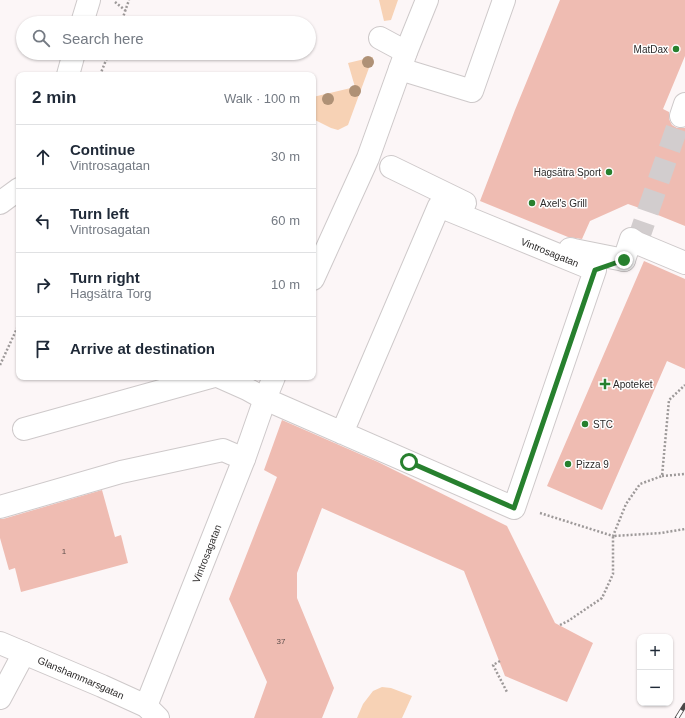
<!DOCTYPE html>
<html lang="en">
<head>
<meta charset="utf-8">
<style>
	body { margin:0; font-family:Arial,sans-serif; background:#f2f2f3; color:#1f2937 }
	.controls { position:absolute; right:12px; bottom:12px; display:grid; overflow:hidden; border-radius:8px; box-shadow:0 1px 3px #0004 }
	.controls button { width:36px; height:36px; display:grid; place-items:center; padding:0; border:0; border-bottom:1px solid #e0e1e3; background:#fff; color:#1f2937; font:20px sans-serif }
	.stop { position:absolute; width:12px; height:12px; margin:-9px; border:3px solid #27802e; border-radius:50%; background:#fff }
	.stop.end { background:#27802e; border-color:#fff; box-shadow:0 1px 4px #0008 }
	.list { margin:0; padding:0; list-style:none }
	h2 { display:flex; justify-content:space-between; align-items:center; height:52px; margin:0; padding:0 16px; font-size:17px }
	h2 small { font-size:13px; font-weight:400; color:#747a83 }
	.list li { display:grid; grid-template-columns:26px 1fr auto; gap:12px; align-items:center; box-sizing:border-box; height:64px; padding:0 16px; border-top:1px solid #e0e1e3 }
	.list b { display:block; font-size:15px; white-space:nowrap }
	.list p { margin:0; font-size:13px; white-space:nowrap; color:#747a83 }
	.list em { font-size:13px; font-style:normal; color:#747a83 }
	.icon { flex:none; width:22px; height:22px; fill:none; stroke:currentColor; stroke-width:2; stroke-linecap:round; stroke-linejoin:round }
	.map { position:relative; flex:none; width:685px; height:718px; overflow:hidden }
	.search { position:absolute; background:#fff; box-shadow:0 1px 3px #0004; left:16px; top:16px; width:300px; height:44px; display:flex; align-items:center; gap:10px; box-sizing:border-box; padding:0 14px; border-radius:22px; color:#747a83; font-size:15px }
	.panel { position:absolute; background:#fff; box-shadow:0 1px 3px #0004; left:16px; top:72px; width:300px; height:308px; border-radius:8px }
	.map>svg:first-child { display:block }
</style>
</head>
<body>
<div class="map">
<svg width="685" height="718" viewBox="0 0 685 718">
	<rect width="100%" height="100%" fill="#fcf6f7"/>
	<path fill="#f7d2b5" d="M 379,0 L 398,0 L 391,20 L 384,21 Z
		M 373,57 L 348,125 L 338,130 L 331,128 L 313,119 L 313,97 L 355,87 L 348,63 Z
		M 382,687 L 391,688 L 412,696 L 402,718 L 357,718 L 363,704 L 373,691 Z"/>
	<path fill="#efbcb2" d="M 560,0 L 685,0 L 685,56 L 663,109 L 669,112 L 669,119 L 672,125 L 677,128 L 685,128 L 685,226 L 648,211 L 628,204 L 590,221 L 582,239 L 568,237 L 480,201 L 515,110 Z
		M 644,261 L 685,279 L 685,369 L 667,361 L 602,510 L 547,486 Z
		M 282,420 L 378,462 L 507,526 L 555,623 L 593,643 L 567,702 L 505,676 L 464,571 L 322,508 L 297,573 L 297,598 L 334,688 L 322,718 L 254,718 L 267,682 L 229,599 L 277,477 L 264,470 Z
		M 102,490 L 115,537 L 121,535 L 128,563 L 21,592 L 15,568 L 9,570 L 0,538 L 0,519 L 3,519 Z"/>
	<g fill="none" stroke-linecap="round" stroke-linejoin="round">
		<path stroke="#d2cdce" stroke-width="22" stroke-dasharray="22 11" stroke-linecap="butt" d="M 637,243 L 681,116"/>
		<g stroke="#cec9ca" stroke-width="24">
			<g id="minor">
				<path d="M 82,23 L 89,0"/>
				<path d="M 380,38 L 406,52"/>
				<path d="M 400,69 L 472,91 L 504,0"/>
				<path d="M 68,75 L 74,53"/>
				<path d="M 681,116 L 685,104"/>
				<path d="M 391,167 L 465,203"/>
				<path d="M 0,203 L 19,189"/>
				<path d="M 570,249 L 574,250 L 624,260"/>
				<path d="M 624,260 L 631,239 L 637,243 L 685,263"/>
				<path d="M 313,279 L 368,158 L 406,52 L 427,0"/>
				<path d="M 220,377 L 247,389 L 265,399 L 514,508 L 595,270 L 439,206 L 342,433"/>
				<path d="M 24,429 L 211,377"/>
				<path d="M 0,507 L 121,472 L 223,450 L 244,459"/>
				<path id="s1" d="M 0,643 L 102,686 L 146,706 L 158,718"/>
				<path d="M 0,698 L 24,653"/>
				<path id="s2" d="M 146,706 L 244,459 L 265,399 L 274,377"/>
			</g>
		</g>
		<path stroke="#9d9999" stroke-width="2.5" stroke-dasharray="2 2" stroke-linecap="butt" d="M 115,2 L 126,11
			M 121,23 L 129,0
			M 100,75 L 109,53
			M 0,365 L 19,324
			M 662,476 L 685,474
			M 540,513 L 613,536 L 626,504 L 640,484 L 662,476 L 669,400 L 685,385
			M 560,625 L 568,621 L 602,598 L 613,574 L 613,536 L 661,533 L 685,529
			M 500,661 L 493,665 L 507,692"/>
		<use href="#minor" stroke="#fff" stroke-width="22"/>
		<g stroke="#4b4848" stroke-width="4.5">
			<path id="rail" d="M 677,718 L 685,705"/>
		</g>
		<use href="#rail" stroke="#fff" stroke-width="3" stroke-dasharray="9" stroke-linecap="butt"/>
	</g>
	<g fill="#af9176">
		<circle cx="368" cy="62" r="6"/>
		<circle cx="355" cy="91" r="6"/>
		<circle cx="328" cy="99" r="6"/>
	</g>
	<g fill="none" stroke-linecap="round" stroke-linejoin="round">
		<path stroke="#27802e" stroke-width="5" d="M 409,462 L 514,508 L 595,270 L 624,260"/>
	</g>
	<g fill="#27802e" stroke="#fff" stroke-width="1.5">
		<circle cx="676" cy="49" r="4"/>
		<circle cx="609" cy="172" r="4"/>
		<circle cx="532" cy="203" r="4"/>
		<path d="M603 378h4v4h4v4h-4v4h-4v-4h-4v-4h4z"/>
		<circle cx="585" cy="424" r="4"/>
		<circle cx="568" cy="464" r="4"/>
	</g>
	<g text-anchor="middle" stroke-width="3" stroke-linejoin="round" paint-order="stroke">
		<g font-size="8" fill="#5c4e4b">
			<text x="64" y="554">1</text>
			<text x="281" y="644">37</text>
		</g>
		<g font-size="10" fill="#2b2929" stroke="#fff" text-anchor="start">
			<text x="668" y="53" text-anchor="end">MatDax</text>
			<text x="601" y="176" text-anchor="end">Hagsätra Sport</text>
			<text x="540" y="207">Axel's Grill</text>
			<text x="613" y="388">Apoteket</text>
			<text x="593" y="428">STC</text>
			<text x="576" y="468">Pizza 9</text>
		</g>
		<g font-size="10" fill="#2b2929" stroke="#fff">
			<text transform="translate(550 252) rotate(22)" y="4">Vintrosagatan</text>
			<text dy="4" stroke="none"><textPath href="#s2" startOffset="164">Vintrosagatan</textPath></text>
			<text dy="4" stroke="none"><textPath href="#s1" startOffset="88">Glanshammarsgatan</textPath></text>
		</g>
	</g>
</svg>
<div class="controls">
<button>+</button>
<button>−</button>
</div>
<div class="stop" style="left:409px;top:462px"></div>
<div class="stop end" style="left:624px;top:260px"></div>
<div class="search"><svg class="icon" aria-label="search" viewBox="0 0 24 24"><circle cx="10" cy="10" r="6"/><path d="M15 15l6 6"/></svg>Search here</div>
<section class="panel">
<h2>2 min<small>Walk · 100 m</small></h2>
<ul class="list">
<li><svg class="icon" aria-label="ahead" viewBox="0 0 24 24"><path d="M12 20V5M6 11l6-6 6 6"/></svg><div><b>Continue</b><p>Vintrosagatan</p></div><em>30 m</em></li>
<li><svg class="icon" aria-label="left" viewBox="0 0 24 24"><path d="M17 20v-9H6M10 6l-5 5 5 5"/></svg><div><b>Turn left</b><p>Vintrosagatan</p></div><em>60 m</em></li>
<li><svg class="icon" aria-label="right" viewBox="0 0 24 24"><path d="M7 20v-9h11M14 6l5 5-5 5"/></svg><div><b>Turn right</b><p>Hagsätra Torg</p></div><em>10 m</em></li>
<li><svg class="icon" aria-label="arrive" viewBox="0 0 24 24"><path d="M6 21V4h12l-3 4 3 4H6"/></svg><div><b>Arrive at destination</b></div></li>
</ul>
</section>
</div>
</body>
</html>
